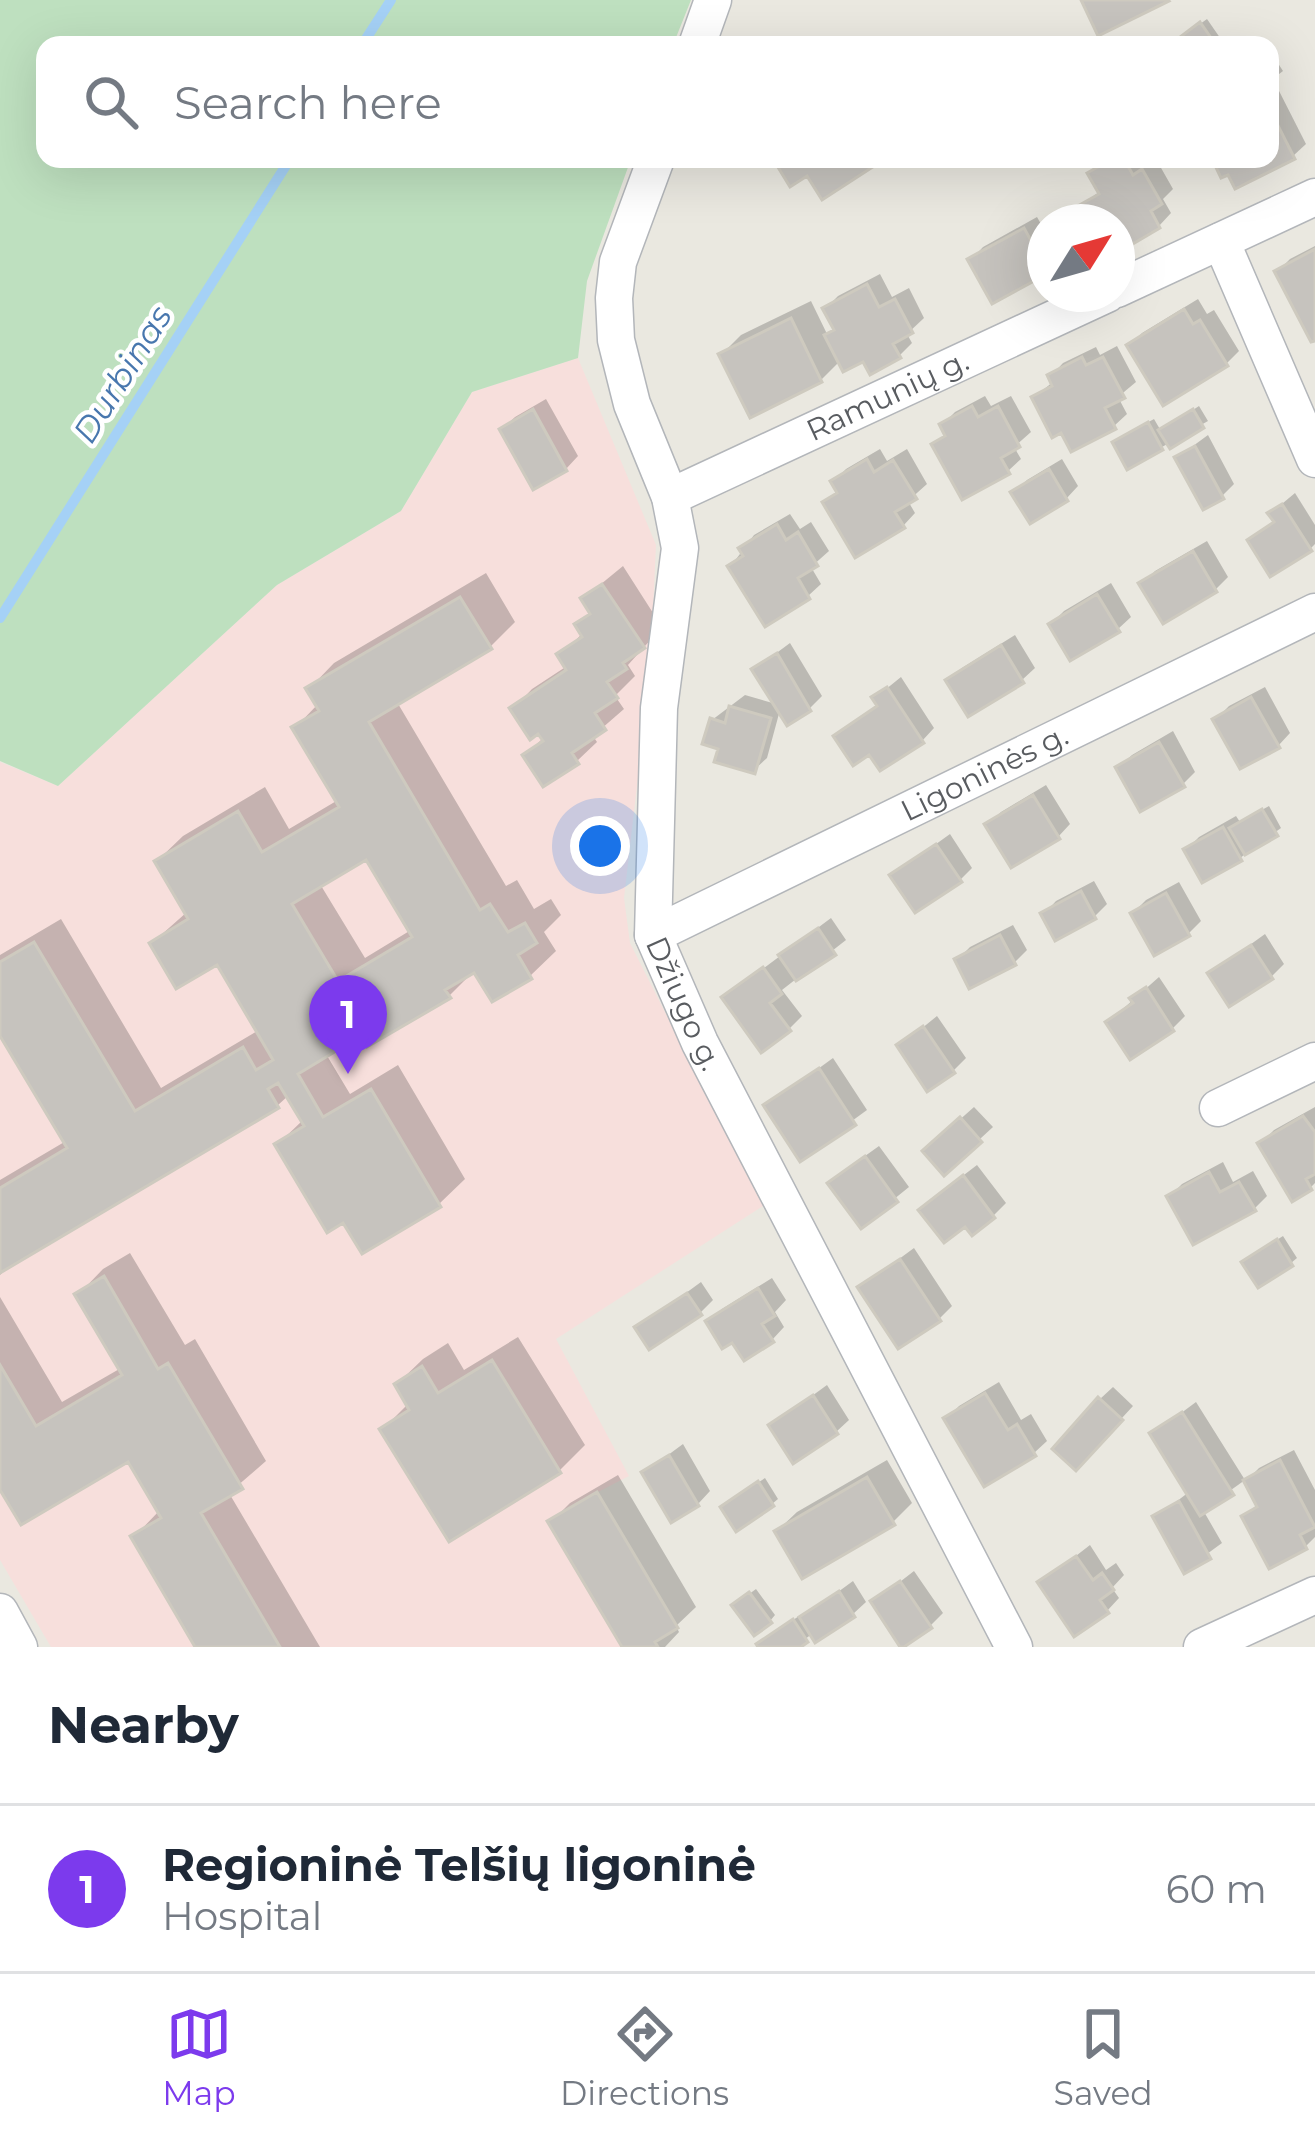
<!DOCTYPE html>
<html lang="en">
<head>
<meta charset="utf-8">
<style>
	body { margin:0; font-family:Montserrat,sans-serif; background:#f6f6f7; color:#1f2937 }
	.compass { position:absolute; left:1027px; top:204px; width:108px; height:108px; border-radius:50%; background:#fff; box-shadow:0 12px 48px #0002; rotate:53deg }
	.you { position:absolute; left:600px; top:846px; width:42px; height:42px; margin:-30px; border:9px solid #fff; border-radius:50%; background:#1a73e8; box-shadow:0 0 0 18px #1a73e833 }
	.badge { display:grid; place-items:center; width:78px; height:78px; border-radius:50%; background:#7c3aed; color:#fff; font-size:39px; font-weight:700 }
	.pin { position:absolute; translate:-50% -99px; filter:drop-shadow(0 3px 6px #0008) }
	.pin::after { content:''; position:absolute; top:63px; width:42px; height:36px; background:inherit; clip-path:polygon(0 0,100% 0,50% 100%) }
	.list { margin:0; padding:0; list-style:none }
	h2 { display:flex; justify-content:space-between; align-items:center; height:156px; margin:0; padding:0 48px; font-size:51px }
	h2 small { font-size:39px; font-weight:400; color:#747a83 }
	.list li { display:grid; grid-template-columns:78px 1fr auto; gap:36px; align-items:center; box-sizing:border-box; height:168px; padding:0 48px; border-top:3px solid #e0e1e3 }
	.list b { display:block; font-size:45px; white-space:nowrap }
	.list p { margin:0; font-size:39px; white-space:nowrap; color:#747a83 }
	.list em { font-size:39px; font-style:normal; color:#747a83 }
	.icon { flex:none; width:66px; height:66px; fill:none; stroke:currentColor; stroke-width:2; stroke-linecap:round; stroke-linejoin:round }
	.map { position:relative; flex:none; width:1315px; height:1647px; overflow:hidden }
	.search { position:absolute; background:#fff; box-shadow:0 12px 48px #0002; left:36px; right:36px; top:36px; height:132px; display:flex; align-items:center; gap:30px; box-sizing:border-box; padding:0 42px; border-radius:24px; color:#747a83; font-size:45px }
	.sheet { height:324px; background:#fff }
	nav { display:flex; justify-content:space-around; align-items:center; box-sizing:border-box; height:168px; border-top:3px solid #e0e1e3; background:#fff; font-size:33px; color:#747a83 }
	nav a { display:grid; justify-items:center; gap:6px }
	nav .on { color:#7c3aed }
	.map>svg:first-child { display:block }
</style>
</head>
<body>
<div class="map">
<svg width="1315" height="1647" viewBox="0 0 1315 1647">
	<rect width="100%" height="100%" fill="#eae8e0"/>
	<path fill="#f7dfdc" d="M 578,358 L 656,545 L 650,673 L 624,898 L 630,943 L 763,1206 L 556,1339 L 629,1476 L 598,1492 L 678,1628 L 655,1642 L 658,1647 L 51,1647 L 0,1560 L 0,762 L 58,786 L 277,585 L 401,511 L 472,392 Z"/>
	<path fill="#bee0bf" d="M 0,0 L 691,0 L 673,45 L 45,45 L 45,159 L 631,159 L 587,281 L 578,358 L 472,392 L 401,511 L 277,585 L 58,786 L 0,761 Z"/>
	<path fill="#0003" fill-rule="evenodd" d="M 1207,19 L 1225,45 L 1189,45 L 1189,32 Z
		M 1270,51 L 1283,71 L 1270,81 Z
		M 1276,85 L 1306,144 L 1293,156 L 1236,185 L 1215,159 L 1270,159 L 1270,88 Z
		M 1107,159 L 1143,159 L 1146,164 L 1156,159 L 1173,189 L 1163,199 L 1171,213 L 1159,226 L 1117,239 L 1117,222 L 1085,222 L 1078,209 L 1101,190 L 1091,174 Z
		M 1037,217 L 1045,231 L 1045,272 L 971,260 L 983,247 Z
		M 1315,246 L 1315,337 L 1277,272 L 1290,259 Z
		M 880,274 L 892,297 L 909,288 L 924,318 L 907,334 L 912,343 L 899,356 L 841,360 L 821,380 L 722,354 L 741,335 L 811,301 L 828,336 L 836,328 L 826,308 L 838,296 Z
		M 1198,299 L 1207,314 L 1214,310 L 1239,351 L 1226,364 L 1130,345 L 1142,333 Z
		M 1117,346 L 1136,382 L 1118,397 L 1127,414 L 1114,426 L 1062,429 L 1034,397 L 1053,382 L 1051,376 L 1063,363 L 1096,347 L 1100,355 Z
		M 985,396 L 991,406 L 1011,396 L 1031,432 L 1014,447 L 1021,459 L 1008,471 L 935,445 L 947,433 L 942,425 L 955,412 Z
		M 546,399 L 578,456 L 566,469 L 502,429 L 515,417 Z
		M 1199,406 L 1208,421 L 1162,447 L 1121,437 L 1154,419 L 1161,431 Z
		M 1208,435 L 1234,484 L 1222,496 L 1178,457 Z
		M 880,449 L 887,461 L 907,449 L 927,484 L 908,501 L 915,513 L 903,526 L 826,502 L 838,490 L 833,482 L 846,469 Z
		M 1062,459 L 1078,486 L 1066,499 L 1014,493 L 1027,480 Z
		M 1295,493 L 1315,525 L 1315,544 L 1310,549 L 1250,540 L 1275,520 L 1271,513 Z
		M 790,514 L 800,529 L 811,522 L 829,551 L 811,567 L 821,584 L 808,596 L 731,566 L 754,535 Z
		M 1207,541 L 1228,577 L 1215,590 L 1142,584 L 1155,571 Z
		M 623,566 L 662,627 L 628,665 L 635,676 L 615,696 L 624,709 L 593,736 L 597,742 L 577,761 L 544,783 L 526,755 L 544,737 L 513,709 L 532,689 L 567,666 L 560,655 L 583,633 L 577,625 L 592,610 L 584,598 Z
		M 486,573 L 515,622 L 490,647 L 397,702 L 506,886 L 517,880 L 534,909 L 551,899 L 561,915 L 544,932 L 556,951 L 530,976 L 476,969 L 449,996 L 362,1032 L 326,1054 L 350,1094 L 398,1065 L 465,1179 L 439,1204 L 363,1250 L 344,1219 L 278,1144 L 303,1120 L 289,1095 L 277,1106 L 14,1262 L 0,1275 L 0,1180 L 66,1141 L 0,1030 L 0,955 L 61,919 L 161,1088 L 259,1030 L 218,961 L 152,943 L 187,912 L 157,861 L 183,836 L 265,787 L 289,829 L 338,800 L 295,728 L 318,704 L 309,689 L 334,663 ZM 367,856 L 411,930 L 365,958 L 320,884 Z
		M 1111,583 L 1131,617 L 1118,629 L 1051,624 L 1064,611 Z
		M 1015,635 L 1035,668 L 1022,680 L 949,681 L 962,668 Z
		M 790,643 L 822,696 L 809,709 L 780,710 L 767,758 L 754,770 L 722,747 L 712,720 L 745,695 L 776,704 L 755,669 Z
		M 901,677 L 934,728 L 922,741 L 870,751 L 837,736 L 879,704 L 875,698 Z
		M 1265,687 L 1290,733 L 1278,746 L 1216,719 L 1229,706 Z
		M 1173,731 L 1195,772 L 1183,784 L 1119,767 L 1132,755 Z
		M 1046,785 L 1070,824 L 1058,837 L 988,825 L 1001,812 Z
		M 1269,806 L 1281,828 L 1240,858 L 1186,850 L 1199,837 L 1236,816 L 1240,822 Z
		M 950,834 L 972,868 L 960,880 L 893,875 Z
		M 1094,881 L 1107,904 L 1094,917 L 1044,914 L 1056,901 Z
		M 1179,882 L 1201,921 L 1188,934 L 1133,913 L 1146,900 Z
		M 831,918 L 846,940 L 782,990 L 802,1016 L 789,1029 L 725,997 Z
		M 1013,925 L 1027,950 L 1014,963 L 957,960 L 970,947 Z
		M 1265,934 L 1284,964 L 1271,977 L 1211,973 Z
		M 1159,977 L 1185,1016 L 1172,1029 L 1108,1022 Z
		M 937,1016 L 966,1058 L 953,1071 L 900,1046 Z
		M 833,1058 L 867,1110 L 801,1158 L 767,1106 Z
		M 974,1107 L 993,1127 L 944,1172 L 938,1139 Z
		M 1315,1107 L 1315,1183 L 1310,1188 L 1261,1143 L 1274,1130 Z
		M 879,1146 L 909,1187 L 862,1225 L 844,1171 Z
		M 1223,1162 L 1233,1182 L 1253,1171 L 1267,1196 L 1254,1209 L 1170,1196 L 1182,1184 Z
		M 977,1165 L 1006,1203 L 993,1216 L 935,1197 Z
		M 1283,1236 L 1297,1258 L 1291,1263 L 1250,1257 Z
		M 914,1248 L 952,1306 L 939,1319 L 861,1287 Z
		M 130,1253 L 185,1345 L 195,1339 L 266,1461 L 229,1493 L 320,1647 L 199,1647 L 134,1537 L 160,1510 L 129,1458 L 0,1484 L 0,1297 L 62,1402 L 121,1368 L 78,1295 L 103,1269 Z
		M 772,1278 L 786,1300 L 775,1312 L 784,1327 L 772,1340 L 733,1339 L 709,1321 L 722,1309 Z
		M 701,1282 L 713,1300 L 700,1313 L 638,1328 Z
		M 518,1337 L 585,1445 L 559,1471 L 383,1429 L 409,1403 L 397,1384 L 423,1359 L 448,1343 L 464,1370 Z
		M 999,1382 L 1021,1420 L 1031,1414 L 1047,1441 L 1034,1453 L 985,1483 L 947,1418 L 959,1406 Z
		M 827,1385 L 849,1420 L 836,1432 L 772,1425 Z
		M 1113,1387 L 1133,1406 L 1088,1455 L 1100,1399 Z
		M 1196,1402 L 1245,1480 L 1203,1510 L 1222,1543 L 1185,1570 L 1156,1517 L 1189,1492 L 1153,1434 Z
		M 683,1444 L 710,1491 L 698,1504 L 645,1472 Z
		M 1294,1450 L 1315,1490 L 1315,1537 L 1306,1546 L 1245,1517 L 1258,1503 L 1246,1481 L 1259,1468 Z
		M 887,1460 L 912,1503 L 893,1522 L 777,1531 L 797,1512 Z
		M 618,1475 L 696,1607 L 676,1626 L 679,1632 L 665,1647 L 625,1647 L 551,1522 L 570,1503 Z
		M 765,1478 L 778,1499 L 772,1504 L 729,1502 Z
		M 1090,1545 L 1106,1570 L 1116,1563 L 1124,1575 L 1112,1588 L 1119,1598 L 1107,1611 L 1041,1583 Z
		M 914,1571 L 943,1613 L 930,1626 L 874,1602 Z
		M 853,1581 L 866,1602 L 853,1614 L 813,1633 L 795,1647 L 761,1647 L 765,1639 L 799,1616 L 801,1619 Z
		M 756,1589 L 775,1615 L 770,1621 L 741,1600 Z"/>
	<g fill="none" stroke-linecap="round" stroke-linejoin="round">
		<path stroke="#a5d1f6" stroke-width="10" d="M 362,45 L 391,0
			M 0,618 L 290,159"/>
	</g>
	<path fill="#c6c3be" stroke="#cecabf" stroke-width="3" fill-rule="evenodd" d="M 1081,0 L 1168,0 L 1169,1 L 1098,36 Z
		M 1200,22 L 1216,45 L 1185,45 L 1180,37 Z
		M 1270,110 L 1295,159 L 1235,189 L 1228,175 L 1221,178 L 1212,159 L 1270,159 Z
		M 773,159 L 885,159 L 822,200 L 807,176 L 790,187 Z
		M 1112,159 L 1124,159 L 1133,175 L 1142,169 L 1162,204 L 1151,211 L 1160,228 L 1124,249 L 1117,242 L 1117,222 L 1082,222 L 1074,208 L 1099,194 L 1087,173 Z
		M 1024,228 L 1045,266 L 1045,275 L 992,304 L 967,259 Z
		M 1315,249 L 1315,341 L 1311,342 L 1274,271 Z
		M 867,284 L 879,307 L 895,299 L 913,333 L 893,344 L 901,358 L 870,375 L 863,362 L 843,372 L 824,335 L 834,330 L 822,308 Z
		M 1184,309 L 1193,324 L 1200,320 L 1228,366 L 1163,406 L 1126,345 Z
		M 791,318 L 822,382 L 750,418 L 718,354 Z
		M 1082,357 L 1086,365 L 1103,357 L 1125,398 L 1105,408 L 1116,429 L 1071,452 L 1061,433 L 1052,438 L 1031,397 L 1052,386 L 1047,375 Z
		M 972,406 L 978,417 L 998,406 L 1020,447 L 1001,458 L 1010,474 L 962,500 L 931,444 L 945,436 L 939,424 Z
		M 533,409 L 567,471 L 533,490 L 499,429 Z
		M 1193,409 L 1204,428 L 1170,449 L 1158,430 Z
		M 1148,422 L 1163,450 L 1127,470 L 1112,442 Z
		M 1195,446 L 1224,499 L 1203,510 L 1174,457 Z
		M 867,459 L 874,472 L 893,460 L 917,499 L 895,512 L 905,528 L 855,558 L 822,502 L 837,493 L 830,481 Z
		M 1049,469 L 1068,501 L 1030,524 L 1010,492 Z
		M 1282,504 L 1312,551 L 1270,577 L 1247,540 L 1274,522 L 1267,513 Z
		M 777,524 L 786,540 L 798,532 L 818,566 L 798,578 L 810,599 L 765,627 L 727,566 L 743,556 L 738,548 Z
		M 1193,551 L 1217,592 L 1163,624 L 1138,583 Z
		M 602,584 L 645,648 L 623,663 L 627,669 L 607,682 L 618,698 L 595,713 L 606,730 L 572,753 L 579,764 L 543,787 L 522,755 L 543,741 L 538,734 L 530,740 L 509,708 L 566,670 L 556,654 L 582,637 L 574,624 L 590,614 L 580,598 Z
		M 1097,594 L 1120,632 L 1070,661 L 1048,624 Z
		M 460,597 L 492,649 L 369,722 L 480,910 L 490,904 L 508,932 L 525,923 L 537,943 L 518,955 L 532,979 L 492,1002 L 474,973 L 445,990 L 451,998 L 367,1047 L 361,1036 L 298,1074 L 323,1117 L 371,1089 L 441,1207 L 362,1254 L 343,1223 L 327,1233 L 274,1144 L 304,1126 L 278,1083 L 268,1089 L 279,1108 L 0,1273 L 0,1188 L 67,1148 L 0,1036 L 0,962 L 34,942 L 135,1111 L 243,1047 L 256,1070 L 273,1060 L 217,965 L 176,989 L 149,943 L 188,919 L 154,861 L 238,811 L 262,852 L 339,807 L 291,727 L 319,711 L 305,688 ZM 366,860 L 412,937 L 338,981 L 292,904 Z
		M 1001,645 L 1024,683 L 968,717 L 945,680 Z
		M 777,653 L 811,711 L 787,726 L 751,669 Z
		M 887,687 L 924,743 L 880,771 L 869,755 L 853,766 L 833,736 L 877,706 L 871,697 Z
		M 1251,697 L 1280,748 L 1240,769 L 1212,719 Z
		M 729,706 L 771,718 L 755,774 L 714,762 L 718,749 L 702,744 L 710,718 L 725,723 Z
		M 1159,742 L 1185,787 L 1140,812 L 1115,767 Z
		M 1033,795 L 1060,839 L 1011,868 L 984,824 Z
		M 1262,809 L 1278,836 L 1245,855 L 1229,828 Z
		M 1223,827 L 1242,861 L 1202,883 L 1183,849 Z
		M 936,844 L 962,882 L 915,913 L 889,875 Z
		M 1081,891 L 1096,919 L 1055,941 L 1040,913 Z
		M 1166,893 L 1190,936 L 1154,956 L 1130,913 Z
		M 818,928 L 836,955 L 796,981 L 778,955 Z
		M 1000,935 L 1016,965 L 969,989 L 954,959 Z
		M 1251,945 L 1273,979 L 1229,1007 L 1207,973 Z
		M 763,967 L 782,994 L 770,1003 L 791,1031 L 761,1053 L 721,997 Z
		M 1146,987 L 1174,1031 L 1130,1060 L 1105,1022 L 1133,1003 L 1129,998 Z
		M 923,1026 L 955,1073 L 927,1092 L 896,1045 Z
		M 819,1068 L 856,1125 L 800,1162 L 763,1105 Z
		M 1303,1116 L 1315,1132 L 1315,1174 L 1306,1179 L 1312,1190 L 1292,1202 L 1257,1143 Z
		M 960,1117 L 982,1142 L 944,1176 L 922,1151 Z
		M 865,1156 L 898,1202 L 861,1229 L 827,1183 Z
		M 1209,1172 L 1220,1192 L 1239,1182 L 1256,1211 L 1193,1245 L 1166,1196 Z
		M 963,1175 L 995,1218 L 972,1236 L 965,1227 L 944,1243 L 918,1210 Z
		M 1277,1239 L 1293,1266 L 1258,1288 L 1241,1262 Z
		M 900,1259 L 941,1321 L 898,1349 L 857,1287 Z
		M 104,1276 L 158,1369 L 168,1363 L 243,1489 L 201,1513 L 280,1647 L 195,1647 L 130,1536 L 161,1518 L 128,1462 L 21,1525 L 0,1490 L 0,1365 L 36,1426 L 122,1375 L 74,1294 Z
		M 758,1288 L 775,1316 L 762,1324 L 774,1342 L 744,1361 L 732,1343 L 722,1349 L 705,1321 Z
		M 687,1293 L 702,1315 L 649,1350 L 634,1327 Z
		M 492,1360 L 561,1473 L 449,1542 L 379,1429 L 409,1410 L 394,1384 L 422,1366 L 438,1393 Z
		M 985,1393 L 1008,1430 L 1017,1424 L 1036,1456 L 984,1487 L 943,1418 Z
		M 813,1395 L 838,1434 L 793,1464 L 768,1425 Z
		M 1098,1397 L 1123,1420 L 1076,1471 L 1052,1449 Z
		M 1182,1412 L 1234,1495 L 1200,1516 L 1149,1433 Z
		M 669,1455 L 699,1506 L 671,1523 L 641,1472 Z
		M 1280,1460 L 1315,1527 L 1300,1535 L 1307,1549 L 1269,1569 L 1241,1516 L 1257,1507 L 1243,1480 Z
		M 867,1477 L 895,1525 L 802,1579 L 774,1531 Z
		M 758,1481 L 774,1506 L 736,1532 L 720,1507 Z
		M 597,1492 L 678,1628 L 655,1642 L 658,1647 L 622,1647 L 547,1521 Z
		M 1179,1501 L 1211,1559 L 1184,1574 L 1152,1516 Z
		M 1076,1556 L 1093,1580 L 1102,1573 L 1114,1590 L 1100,1600 L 1109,1613 L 1074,1637 L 1037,1582 Z
		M 900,1581 L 932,1628 L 904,1647 L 900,1647 L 870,1601 Z
		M 839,1591 L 855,1617 L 815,1643 L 799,1617 Z
		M 749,1592 L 772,1623 L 754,1636 L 731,1605 Z
		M 793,1619 L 808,1642 L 801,1647 L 758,1647 L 756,1644 Z"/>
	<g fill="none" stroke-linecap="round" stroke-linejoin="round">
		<g stroke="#b3b6ba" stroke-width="39">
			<g id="minor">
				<path d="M 697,45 L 713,0"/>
				<path id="s1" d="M 656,159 L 618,262 L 614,298 L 616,340 L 632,404 L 670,497 L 680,548 L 659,708 L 653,935 L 700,1043 L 1014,1647"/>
				<path d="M 1221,241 L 1315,459"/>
				<path d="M 1117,289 L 1315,197"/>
				<path id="s2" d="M 670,497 L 1107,294"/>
				<path id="s3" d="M 653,935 L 1315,612"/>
				<path d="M 1218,1108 L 1315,1061"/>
				<path d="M 0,1612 L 19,1647"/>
				<path d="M 1202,1647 L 1315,1595"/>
			</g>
		</g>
		<use href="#minor" stroke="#fff" stroke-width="36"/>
	</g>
	<g text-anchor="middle" stroke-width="9" stroke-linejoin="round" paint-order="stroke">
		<g font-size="30" fill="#595c60" stroke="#fff">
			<text dy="10" stroke="none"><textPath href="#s2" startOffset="240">Ramunių g.</textPath></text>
			<text dy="10" stroke="none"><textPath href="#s3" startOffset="369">Ligoninės g.</textPath></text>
			<text dy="10" stroke="none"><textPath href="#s1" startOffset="870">Džiugo g.</textPath></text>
		</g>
		<g font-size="33" font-style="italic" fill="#4877ae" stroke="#fff">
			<text transform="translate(122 374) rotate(-58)" y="12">Durbinas</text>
		</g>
	</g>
</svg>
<svg class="compass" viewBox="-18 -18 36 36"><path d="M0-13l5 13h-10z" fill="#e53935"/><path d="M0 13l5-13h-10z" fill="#747a83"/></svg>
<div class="you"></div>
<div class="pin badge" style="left:348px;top:1074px">1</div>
<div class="search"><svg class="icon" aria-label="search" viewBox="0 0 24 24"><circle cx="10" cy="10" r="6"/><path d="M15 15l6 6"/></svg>Search here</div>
</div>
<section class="sheet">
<h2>Nearby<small></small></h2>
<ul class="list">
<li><span class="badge">1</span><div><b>Regioninė Telšių ligoninė</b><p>Hospital</p></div><em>60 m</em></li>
</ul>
</section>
<nav>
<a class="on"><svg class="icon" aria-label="map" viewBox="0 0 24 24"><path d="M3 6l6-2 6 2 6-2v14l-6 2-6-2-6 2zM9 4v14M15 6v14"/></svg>Map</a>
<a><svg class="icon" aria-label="directions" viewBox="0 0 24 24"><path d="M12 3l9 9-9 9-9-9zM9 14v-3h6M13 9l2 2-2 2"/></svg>Directions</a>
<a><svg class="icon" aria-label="saved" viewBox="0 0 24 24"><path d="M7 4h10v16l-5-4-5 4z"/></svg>Saved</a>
</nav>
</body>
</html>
